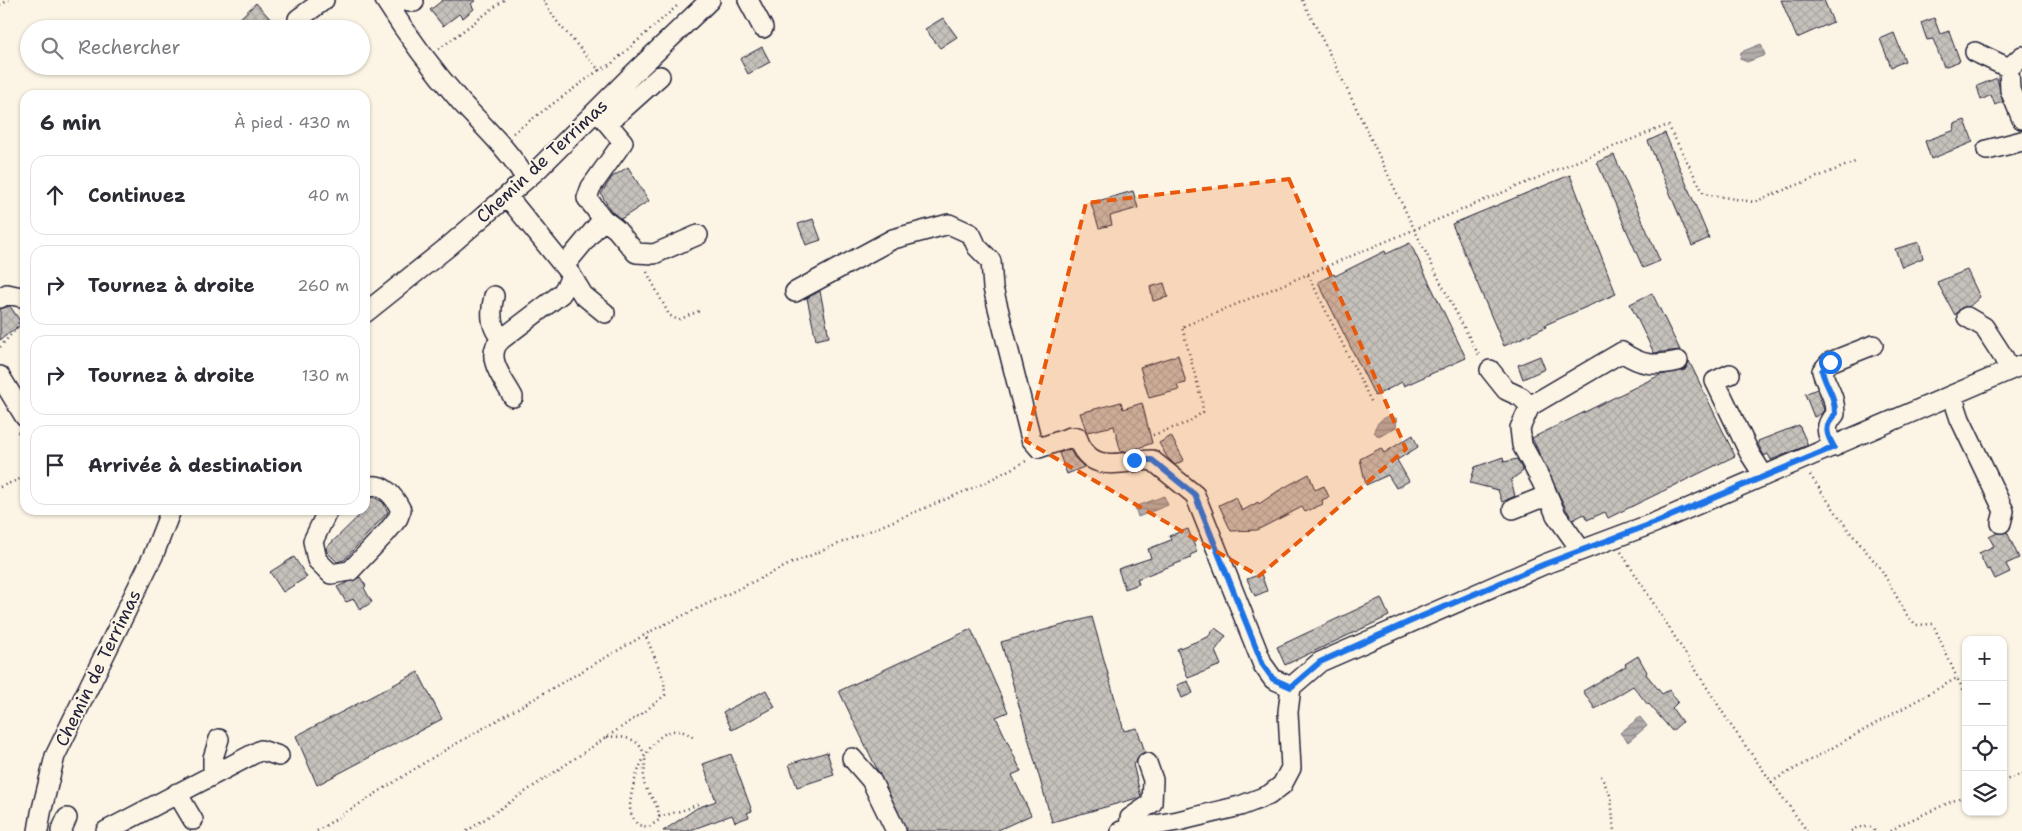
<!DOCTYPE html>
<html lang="fr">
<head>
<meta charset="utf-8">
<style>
	body { margin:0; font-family:"Shantell Sans",sans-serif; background:#f2f2f3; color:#2b2b33 }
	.controls { position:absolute; right:15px; bottom:15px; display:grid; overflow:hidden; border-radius:10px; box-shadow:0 1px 4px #0004 }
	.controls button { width:45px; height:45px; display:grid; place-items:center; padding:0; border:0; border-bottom:1px solid #e1e1e2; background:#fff; color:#2b2b33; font:25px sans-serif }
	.stop { position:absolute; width:15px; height:15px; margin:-11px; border:4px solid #1a73e8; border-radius:50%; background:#fff }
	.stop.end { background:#1a73e8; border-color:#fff; box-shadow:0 1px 5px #0008 }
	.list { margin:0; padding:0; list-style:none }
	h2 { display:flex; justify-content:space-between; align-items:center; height:65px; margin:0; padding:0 20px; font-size:21px }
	h2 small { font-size:16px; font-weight:400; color:#7c7c81 }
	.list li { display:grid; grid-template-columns:32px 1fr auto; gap:15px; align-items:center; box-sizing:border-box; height:80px; margin:0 10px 10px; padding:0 10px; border:1px solid #e1e1e2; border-radius:15px }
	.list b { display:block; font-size:19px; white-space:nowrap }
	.list em { font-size:16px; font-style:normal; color:#7c7c81 }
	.icon { flex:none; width:28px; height:28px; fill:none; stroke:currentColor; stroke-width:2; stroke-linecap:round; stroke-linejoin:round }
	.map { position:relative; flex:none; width:2022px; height:831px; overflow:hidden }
	.search { position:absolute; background:#fff; box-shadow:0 1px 4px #0004; left:20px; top:20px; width:350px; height:55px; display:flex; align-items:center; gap:12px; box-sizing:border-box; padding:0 18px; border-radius:28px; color:#7c7c81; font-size:19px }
	.panel { position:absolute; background:#fff; box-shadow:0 1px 4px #0004; left:20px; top:90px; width:350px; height:425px; border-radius:15px }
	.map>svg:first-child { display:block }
</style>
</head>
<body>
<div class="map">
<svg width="2022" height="831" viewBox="0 0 2022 831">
	<defs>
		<pattern id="water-rules" width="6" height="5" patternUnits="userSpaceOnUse" patternTransform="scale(1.25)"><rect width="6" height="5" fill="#b2adab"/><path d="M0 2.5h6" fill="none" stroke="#908c8c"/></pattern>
		<pattern id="building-cross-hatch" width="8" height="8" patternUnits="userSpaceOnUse" patternTransform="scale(1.25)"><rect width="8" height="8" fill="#c6c1bb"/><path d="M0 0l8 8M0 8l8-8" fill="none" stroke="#aaa6a2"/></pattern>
	</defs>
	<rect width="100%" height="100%" fill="#fcf5e5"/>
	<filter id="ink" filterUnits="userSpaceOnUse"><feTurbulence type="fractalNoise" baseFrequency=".02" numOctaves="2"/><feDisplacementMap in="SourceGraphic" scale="10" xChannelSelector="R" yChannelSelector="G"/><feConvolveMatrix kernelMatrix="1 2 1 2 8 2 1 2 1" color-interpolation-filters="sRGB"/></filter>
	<g filter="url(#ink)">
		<path fill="url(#water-rules)" stroke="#78757e" d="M 1761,44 L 1765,55 L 1747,62 L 1740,59 L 1741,52 Z
			M 1390,416 L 1397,419 L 1396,427 L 1379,437 L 1374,432 C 1375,424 1382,418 1390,416 Z
			M 1164,496 L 1168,505 L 1138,517 L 1135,507 Z
			M 1640,717 L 1647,726 L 1628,742 L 1620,733 Z"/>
		<path fill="url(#building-cross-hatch)" stroke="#22223b" d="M 443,0 L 476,0 L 471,4 L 474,9 L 463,18 L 459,14 L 443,26 L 430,10 Z
			M 1781,0 L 1824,0 L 1833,22 L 1797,38 Z
			M 256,3 L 274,23 L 268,29 L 242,29 L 236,22 Z
			M 943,18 L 957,37 L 940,48 L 925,29 Z
			M 1934,18 L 1940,34 L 1949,31 L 1960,61 L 1944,67 L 1933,39 L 1927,40 L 1921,23 Z
			M 1894,33 L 1905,61 L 1891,67 L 1880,39 Z
			M 762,47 L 770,62 L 748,74 L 740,59 Z
			M 1997,78 L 2003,102 L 1995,105 L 1991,95 L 1981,100 L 1977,86 Z
			M 1965,120 L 1973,142 L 1931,159 L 1925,141 L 1955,130 L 1954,124 Z
			M 1665,133 L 1709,238 L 1692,246 L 1648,141 Z
			M 1614,155 L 1660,261 L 1643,268 L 1597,162 Z
			M 628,167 L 649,201 L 621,219 L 611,211 L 601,194 L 612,177 Z
			M 1570,175 L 1616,294 L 1545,325 L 1546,327 L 1504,346 L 1452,224 Z
			M 1133,191 L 1138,208 L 1110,216 L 1112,225 L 1099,228 L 1091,203 Z
			M 813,219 L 821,240 L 806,245 L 798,224 Z
			M 1919,242 L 1923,258 L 1902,267 L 1895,249 Z
			M 1410,243 L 1466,358 L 1404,386 L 1402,382 L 1375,396 L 1318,282 L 1334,274 L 1335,276 L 1385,251 L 1386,254 Z
			M 1967,270 L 1980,297 L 1970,306 L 1961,308 L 1955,315 L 1937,282 Z
			M 1164,283 L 1168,297 L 1153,301 L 1150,287 Z
			M 820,291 L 829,337 L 816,340 L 807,298 Z
			M 1652,293 L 1680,350 L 1654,353 L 1630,304 Z
			M 10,306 L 22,324 L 0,340 L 0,309 Z
			M 1178,355 L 1186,383 L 1177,385 L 1179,390 L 1149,398 L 1140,367 Z
			M 1540,356 L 1545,369 L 1523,379 L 1518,365 Z
			M 1689,361 L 1735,456 L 1608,518 L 1605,512 L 1587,520 L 1584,514 L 1573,520 L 1566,509 L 1532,438 L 1660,375 L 1685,370 Z
			M 1817,389 L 1824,410 L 1821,414 L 1814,417 L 1805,394 Z
			M 1121,402 L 1123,409 L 1142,403 L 1152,443 L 1130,451 L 1121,452 L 1114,426 L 1087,432 L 1086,430 L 1080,413 Z
			M 1799,425 L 1808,445 L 1771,460 L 1768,454 L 1764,456 L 1758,444 L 1758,441 Z
			M 1413,435 L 1418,447 L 1397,460 L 1409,481 L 1396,488 L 1388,475 L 1366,485 L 1360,459 L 1381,448 L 1384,453 Z
			M 1171,436 L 1184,460 L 1175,465 L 1167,457 L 1159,443 Z
			M 1070,449 L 1074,457 L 1084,467 L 1067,474 L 1059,453 Z
			M 1503,457 L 1504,462 L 1517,459 L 1523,471 L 1511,480 L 1515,496 L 1502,502 L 1498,490 L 1470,483 L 1475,467 Z
			M 1309,474 L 1315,490 L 1324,486 L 1329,497 L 1322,500 L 1323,504 L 1305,512 L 1302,507 L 1257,530 L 1231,531 L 1219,505 L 1236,497 L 1242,511 L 1258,502 L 1259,504 L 1278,491 Z
			M 373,497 L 383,502 L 388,512 L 344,560 L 337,562 L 327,552 L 326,548 L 365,510 L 365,499 Z
			M 1188,529 L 1197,552 L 1190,555 L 1191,558 L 1137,579 L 1139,584 L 1125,589 L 1118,569 L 1151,558 L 1148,549 L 1171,540 L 1169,536 Z
			M 2007,532 L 2019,558 L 2006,564 L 2010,572 L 1995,579 L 1990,569 L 1987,570 L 1979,553 L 1994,546 L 1989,537 L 1997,533 Z
			M 294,557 L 307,577 L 283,592 L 270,572 Z
			M 1261,574 L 1267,591 L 1255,596 L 1247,579 Z
			M 360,577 L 366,586 L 364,588 L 372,602 L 360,610 L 354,599 L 346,602 L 337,587 Z
			M 1381,598 L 1389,616 L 1285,665 L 1277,647 Z
			M 1092,617 L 1124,731 L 1137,728 L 1145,752 L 1139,755 L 1136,762 L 1133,764 L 1141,797 L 1052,822 L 1001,642 Z
			M 1215,628 L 1226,636 L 1215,651 L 1221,665 L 1188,678 L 1177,649 L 1208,637 Z
			M 971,629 L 1008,712 L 996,717 L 1021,771 L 1012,775 L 1031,815 L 996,831 L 907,831 L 839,691 Z
			M 1638,656 L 1647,672 L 1646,674 L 1662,694 L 1669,690 L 1678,702 L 1672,708 L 1682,722 L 1672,731 L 1649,704 L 1648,705 L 1633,686 L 1595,709 L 1583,691 L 1626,666 L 1625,664 Z
			M 418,672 L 442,719 L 317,785 L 296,736 Z
			M 1188,681 L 1193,693 L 1182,698 L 1177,685 Z
			M 766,690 L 775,707 L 732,730 L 723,712 Z
			M 827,752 L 834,775 L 797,787 L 789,764 Z
			M 731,754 L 752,811 L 747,813 L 749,817 L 735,822 L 732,815 L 688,831 L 663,831 L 697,808 L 716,801 L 703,764 Z"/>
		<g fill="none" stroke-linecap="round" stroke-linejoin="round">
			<g stroke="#22223b" stroke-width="22">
				<path id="minor" d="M 385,0 C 407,35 433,70 460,101 C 483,126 509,150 526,179
					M 405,0 L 414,2
					M 748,0 L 763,28
					M 298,19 L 324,0
					M 1975,52 L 2009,68
					M 2022,56 L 2009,68 L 2010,90 L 2022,119
					M 597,112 L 604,119 L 611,120 L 660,76
					M 604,119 L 623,142 L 591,187 L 587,198 L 603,219 L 616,229 L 636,253 L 654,254 L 698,235
					M 1987,150 L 2022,141
					M 564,266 L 603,219
					M 571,275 L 583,295 L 605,313
					M 795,292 L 893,239 L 949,224 L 971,234 L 977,247 L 991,261 L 993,288 L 1031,439 L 1039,448 L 1071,437 L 1077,437 C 1090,476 1120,461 1152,460 L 1195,495 L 1263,665 L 1273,679 L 1291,687
					M 494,296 C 490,312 490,328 502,339 L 561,294 L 567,285 L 571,275 L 507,196
					M 0,298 L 7,294 L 21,297 L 25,295
					M 365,313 L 449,246 L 538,169 L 633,74 L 710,0
					M 1967,317 L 1984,327 L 2004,358 L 2009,370
					M 502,339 C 482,355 504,380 513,397
					M 1490,370 L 1506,390 L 1521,397 L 1530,406 L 1520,428 L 1522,445 L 1542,482 L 1556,515 L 1581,550
					M 1730,374 L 1715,381 L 1750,454 L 1764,476
					M 0,376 L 25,417
					M 1952,395 L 1960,419 L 2004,511 L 2001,523
					M 1530,406 L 1622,352 C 1642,366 1655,366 1678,361
					M 1834,447 C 1826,434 1824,426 1835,414 C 1835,394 1827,389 1822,371 L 1830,362 L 1873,345
					M 1513,509 L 1538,499 L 1549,499
					M 328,510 L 313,541 L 317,560 L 331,574 L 350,571 L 387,532 L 398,518 L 401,510 C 394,496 382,480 365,488
					M 852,758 L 871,780 L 896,831
					M 213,774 L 213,758 L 219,739
					M 177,793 L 193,820
					M 1129,830 L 1130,818 L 1152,803 L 1153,780 L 1147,763
					M 38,831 L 41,813 L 55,756 L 153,556 L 171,510
					M 61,831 L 67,818
					M 106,831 L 261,750 L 279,756
					M 1121,831 L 1178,821 L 1240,806 L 1269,795 L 1282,785 L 1291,768 L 1288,712 L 1291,687 L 1320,662 L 1545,564 L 1654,523 L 2022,365"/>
			</g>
			<path stroke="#22223b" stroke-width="2.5" stroke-dasharray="1 4" stroke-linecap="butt" d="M 1302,0 C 1364,118 1416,241 1480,357
				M 0,5 L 9,0
				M 439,49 L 504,0
				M 599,70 L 610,65 L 677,6
				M 513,133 L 599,70 L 558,23 L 543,0
				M 647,272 L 669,315 L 678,320 L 699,311
				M 1308,275 L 1372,403
				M 0,347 L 16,329 L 24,312
				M 18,432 L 25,443
				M 1153,435 L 1187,423 L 1203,412 L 1202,401 L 1182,327 L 1592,155 L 1668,125 L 1704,194 L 1754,202 L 1855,162
				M 1810,475 L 1849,531 L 1881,569 L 1907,615 L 1916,625 L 1933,624 L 1957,678
				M 0,487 L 25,477
				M 1621,552 L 1732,727 L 1807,831
				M 607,737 C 625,736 642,738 645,759 C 647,769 641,775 645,786 C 651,799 660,805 659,820 L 649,827 L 638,825 C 634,820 631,815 630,808 C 630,779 657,708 694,738
				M 1601,776 L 1611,797 L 1614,831
				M 2003,781 L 2022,774
				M 1771,782 L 1957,678 L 1966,695
				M 659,817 L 687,809 L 700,803
				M 317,831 L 435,756 L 655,629 L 790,564 L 980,485 L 1028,460
				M 467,831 L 644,712 L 665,695 L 664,680 L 645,634
				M 1851,831 L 1858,827 L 1872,827 L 1875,831
				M 1891,831 L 1900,825 L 1966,795"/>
			<use href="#minor" stroke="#fcf5e5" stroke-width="19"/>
		</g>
	</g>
	<g fill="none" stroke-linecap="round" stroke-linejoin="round" filter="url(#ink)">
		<path stroke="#1a73e8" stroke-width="6" d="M 1134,460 L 1152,460 L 1195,495 L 1263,665 L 1273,679 L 1291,687 L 1320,662 L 1418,618 L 1545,564 L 1654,523 L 1834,447 C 1826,434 1824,426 1835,414 C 1835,394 1827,389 1822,371 L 1830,362"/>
	</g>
	<path fill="#e8590c" fill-opacity="0.2" stroke="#e8590c" stroke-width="4" stroke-dasharray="10 6" stroke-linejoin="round" d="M 1289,179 L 1406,449 L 1259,576 L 1026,441 L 1086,203 Z"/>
	<g text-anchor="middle" stroke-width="4" stroke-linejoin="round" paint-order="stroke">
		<g font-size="18" fill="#22223b" stroke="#fcf5e5">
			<text transform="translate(542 161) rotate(-43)" y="6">Chemin de Terrimas</text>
			<text transform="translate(98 668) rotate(-64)" y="6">Chemin de Terrimas</text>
		</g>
	</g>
</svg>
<div class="controls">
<button>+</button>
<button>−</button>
<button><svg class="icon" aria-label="locate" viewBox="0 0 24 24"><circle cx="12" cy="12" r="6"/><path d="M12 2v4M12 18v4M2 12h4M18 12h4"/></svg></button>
<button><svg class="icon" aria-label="layers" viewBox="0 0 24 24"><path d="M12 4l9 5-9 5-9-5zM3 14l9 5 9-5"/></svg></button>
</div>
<div class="stop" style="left:1830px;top:362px"></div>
<div class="stop end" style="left:1134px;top:460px"></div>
<div class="search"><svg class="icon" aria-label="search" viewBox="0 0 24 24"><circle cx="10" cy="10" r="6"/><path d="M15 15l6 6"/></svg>Rechercher</div>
<section class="panel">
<h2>6 min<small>À pied · 430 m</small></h2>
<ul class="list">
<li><svg class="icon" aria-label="ahead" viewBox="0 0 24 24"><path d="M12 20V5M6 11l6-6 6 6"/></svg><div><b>Continuez</b></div><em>40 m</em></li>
<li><svg class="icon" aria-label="right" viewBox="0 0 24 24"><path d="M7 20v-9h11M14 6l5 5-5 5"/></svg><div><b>Tournez à droite</b></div><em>260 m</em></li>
<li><svg class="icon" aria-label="right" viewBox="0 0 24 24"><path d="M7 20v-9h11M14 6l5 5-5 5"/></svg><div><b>Tournez à droite</b></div><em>130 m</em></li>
<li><svg class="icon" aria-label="arrive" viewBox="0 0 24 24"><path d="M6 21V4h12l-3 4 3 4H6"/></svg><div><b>Arrivée à destination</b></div></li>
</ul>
</section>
</div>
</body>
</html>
